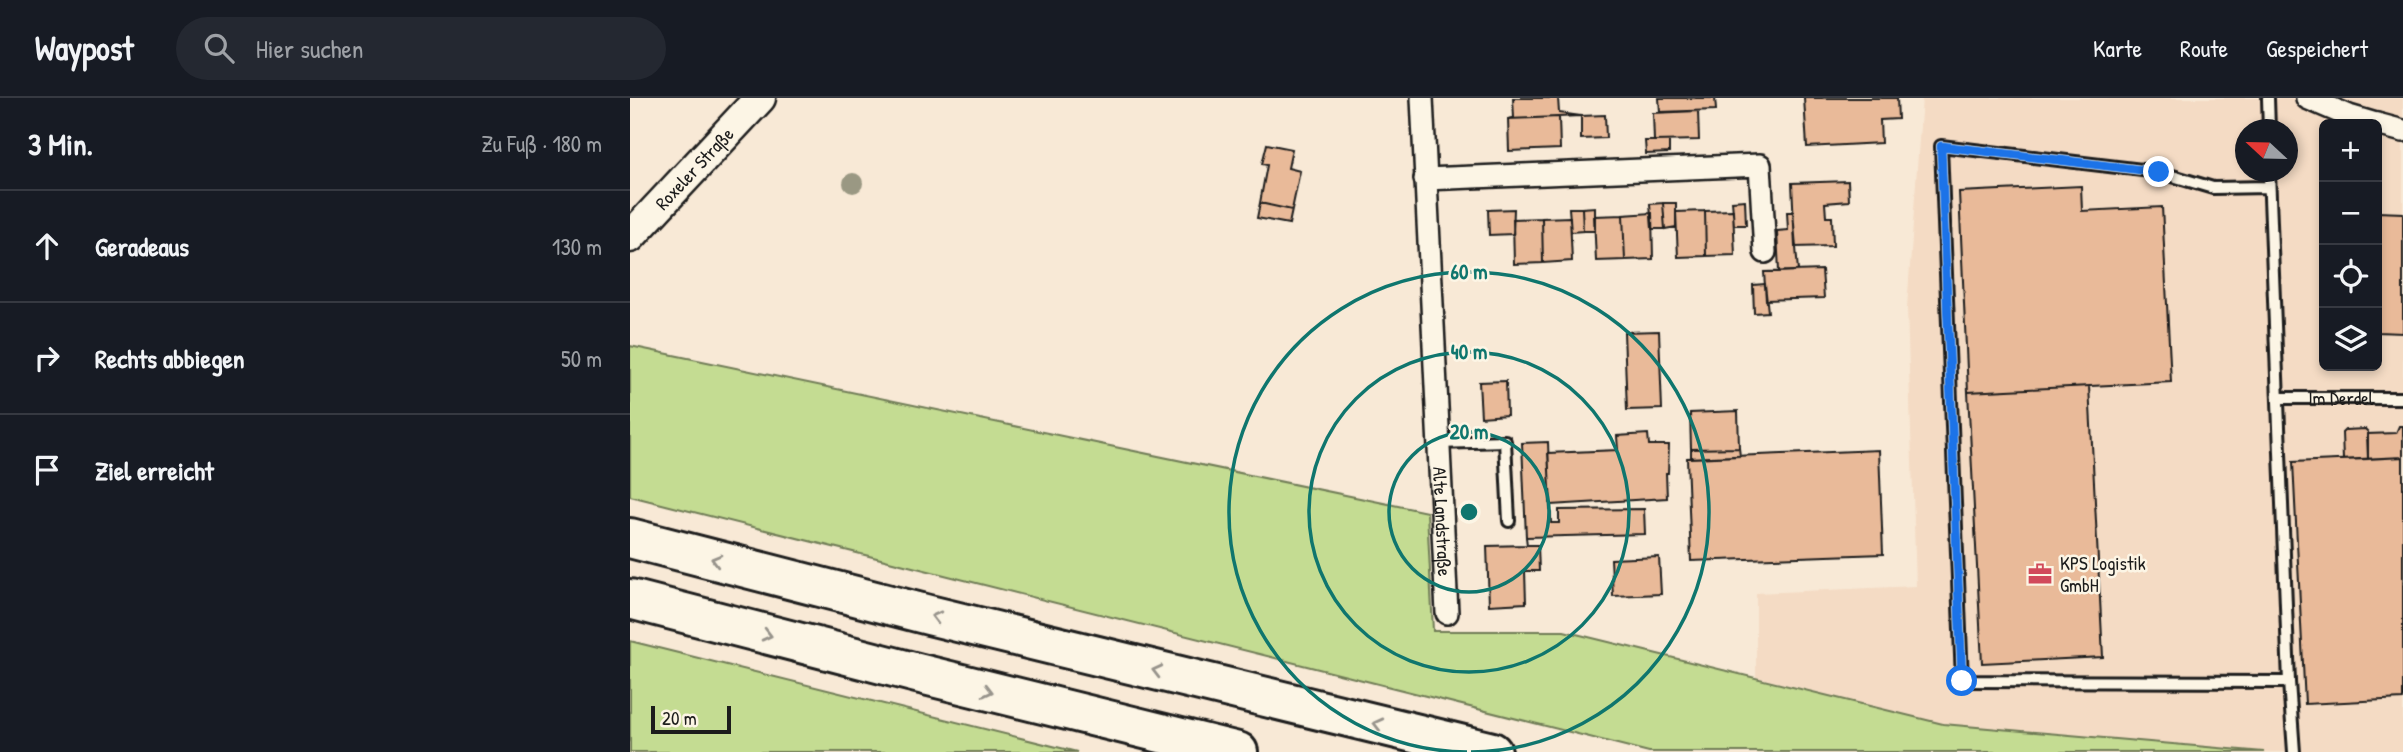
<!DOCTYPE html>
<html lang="de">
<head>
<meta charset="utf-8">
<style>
	body { margin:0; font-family:"Patrick Hand",sans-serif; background:#242831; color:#f1f3f6 }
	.controls { position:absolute; right:21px; top:21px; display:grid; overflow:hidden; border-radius:10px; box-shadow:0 4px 10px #0003 }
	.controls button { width:63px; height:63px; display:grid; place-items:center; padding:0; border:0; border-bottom:2px solid #363941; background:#171b24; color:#f1f3f6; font:35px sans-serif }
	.compass { position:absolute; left:1605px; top:21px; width:63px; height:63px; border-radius:50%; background:#171b24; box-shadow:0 4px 10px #0003; rotate:292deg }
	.scale { position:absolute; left:21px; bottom:18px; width:80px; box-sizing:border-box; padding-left:7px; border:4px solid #1c1c1c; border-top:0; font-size:19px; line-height:24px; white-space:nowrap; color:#1c1c1c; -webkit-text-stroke:5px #fcf5e5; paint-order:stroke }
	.stop { position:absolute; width:21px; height:21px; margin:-16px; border:5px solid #1a73e8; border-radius:50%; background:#fff }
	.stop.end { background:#1a73e8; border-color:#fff; box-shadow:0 2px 7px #0008 }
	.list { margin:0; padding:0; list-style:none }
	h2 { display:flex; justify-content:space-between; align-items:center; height:91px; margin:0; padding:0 28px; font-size:30px }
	h2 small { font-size:23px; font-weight:400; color:#9ea1a6 }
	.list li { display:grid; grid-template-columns:46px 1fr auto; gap:21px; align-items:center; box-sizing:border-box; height:112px; padding:0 28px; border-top:2px solid #363941 }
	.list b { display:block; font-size:26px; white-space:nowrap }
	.list em { font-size:23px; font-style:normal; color:#9ea1a6 }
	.icon { flex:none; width:38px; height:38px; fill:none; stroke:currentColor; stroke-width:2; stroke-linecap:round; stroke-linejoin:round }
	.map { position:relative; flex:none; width:1773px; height:654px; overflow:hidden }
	header { display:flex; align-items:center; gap:42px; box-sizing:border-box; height:98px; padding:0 35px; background:#171b24; border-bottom:2px solid #363941 }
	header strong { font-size:33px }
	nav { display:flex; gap:38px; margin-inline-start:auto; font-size:24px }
	.search { width:490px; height:63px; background:#242831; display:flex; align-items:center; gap:18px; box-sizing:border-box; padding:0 24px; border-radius:38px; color:#9ea1a6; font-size:26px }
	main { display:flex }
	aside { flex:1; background:#171b24 }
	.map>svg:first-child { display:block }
</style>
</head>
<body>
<header>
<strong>Waypost</strong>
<div class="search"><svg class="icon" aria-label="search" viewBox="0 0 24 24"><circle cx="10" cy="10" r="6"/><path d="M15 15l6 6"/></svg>Hier suchen</div>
<nav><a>Karte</a><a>Route</a><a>Gespeichert</a></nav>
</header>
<main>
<aside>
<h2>3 Min.<small>Zu Fuß · 180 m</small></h2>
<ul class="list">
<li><svg class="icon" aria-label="ahead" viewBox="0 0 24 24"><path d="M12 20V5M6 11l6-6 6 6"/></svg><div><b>Geradeaus</b></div><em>130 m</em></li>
<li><svg class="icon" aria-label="right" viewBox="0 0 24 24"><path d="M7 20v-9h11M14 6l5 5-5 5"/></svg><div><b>Rechts abbiegen</b></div><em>50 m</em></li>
<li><svg class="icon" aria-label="arrive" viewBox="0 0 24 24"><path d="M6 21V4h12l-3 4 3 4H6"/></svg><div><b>Ziel erreicht</b></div></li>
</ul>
</aside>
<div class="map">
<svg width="1773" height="654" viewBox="0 0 1773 654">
	<rect width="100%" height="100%" fill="#f8e9d6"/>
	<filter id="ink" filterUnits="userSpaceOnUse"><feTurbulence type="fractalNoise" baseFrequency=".0143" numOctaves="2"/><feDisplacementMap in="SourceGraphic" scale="14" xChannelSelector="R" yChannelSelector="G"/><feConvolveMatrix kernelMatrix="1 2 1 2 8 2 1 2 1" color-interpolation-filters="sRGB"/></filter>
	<g filter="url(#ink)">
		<path fill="#f4dbc4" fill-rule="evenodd" d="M 1292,0 L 1773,0 L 1773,654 L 1634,654 L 1313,626 L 1126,579 L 1126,495 L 1286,488 L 1277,210 ZM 1694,26 L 1747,26 L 1747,268 L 1694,268 ZM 1616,32 L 1658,32 L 1658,74 L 1616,74 Z"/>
		<path fill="#c4dc92" stroke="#707c57" stroke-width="2" d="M 0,248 L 797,414 L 803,533 L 934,533 L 1313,626 L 1634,654 L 1019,654 L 0,398 Z
			M 0,543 L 447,654 L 0,654 Z"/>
		<path fill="#e9ba99" stroke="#1c1c1c" stroke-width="2" d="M 883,0 L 928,0 L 929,15 L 951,18 L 878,21 L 884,20 Z
			M 1029,0 L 1085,0 L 1086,12 L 1030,14 Z
			M 1174,0 L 1267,0 L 1268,21 L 1250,22 L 1251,45 L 1177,49 Z
			M 1068,13 L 1069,42 L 1024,43 L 1023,15 Z
			M 975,17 L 976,40 L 951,41 L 951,18 Z
			M 929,19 L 930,51 L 879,53 L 878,21 Z
			M 1015,43 L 1039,43 L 1039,55 L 1016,56 Z
			M 637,46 L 662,51 L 658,70 L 670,73 L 662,112 L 630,105 L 637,67 L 632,66 Z
			M 1218,83 L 1219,103 L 1195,105 L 1196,119 L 1202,119 L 1203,148 L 1165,149 L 1162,85 Z
			M 1451,88 L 1452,113 L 1532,109 L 1541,284 L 1338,294 L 1329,94 Z
			M 1115,102 L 1116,127 L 1104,127 L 1102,103 Z
			M 630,105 L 662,112 L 659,126 L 627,120 Z
			M 1033,105 L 1035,131 L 1022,131 L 1020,106 Z
			M 1033,105 L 1046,105 L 1046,129 L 1035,131 Z
			M 965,109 L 965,133 L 953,133 L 952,110 Z
			M 939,110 L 952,110 L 953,133 L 941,134 Z
			M 884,111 L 883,136 L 859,137 L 858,112 Z
			M 1103,112 L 1105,157 L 1076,158 L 1075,113 Z
			M 1075,113 L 1076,158 L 1048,159 L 1046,114 Z
			M 1157,114 L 1163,114 L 1168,173 L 1149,174 L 1147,133 L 1158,132 Z
			M 1747,114 L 1773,115 L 1773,235 L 1747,234 Z
			M 1022,115 L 1023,161 L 995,162 L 993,117 Z
			M 993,117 L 995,162 L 966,163 L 964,118 Z
			M 940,119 L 942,163 L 913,165 L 912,120 Z
			M 912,120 L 913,165 L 884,166 L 883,121 Z
			M 1192,172 L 1194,200 L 1136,202 L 1134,174 Z
			M 1135,186 L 1138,214 L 1124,215 L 1123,187 Z
			M 1029,233 L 1032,311 L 997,312 L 994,234 Z
			M 876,283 L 877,317 L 851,319 L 849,284 Z
			M 1459,288 L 1473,559 L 1352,565 L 1338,294 Z
			M 1108,313 L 1109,350 L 1061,351 L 1060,315 Z
			M 1769,328 L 1773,328 L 1773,359 L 1738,361 L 1737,336 L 1766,335 Z
			M 1735,331 L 1738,334 L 1738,361 L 1713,362 L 1712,335 L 1715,332 Z
			M 1018,336 L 1019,347 L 1039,347 L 1038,375 L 1036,375 L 1037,400 L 921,407 L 918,355 L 988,352 L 987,338 Z
			M 918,344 L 921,425 L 929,425 L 929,412 L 1014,411 L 1015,436 L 896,439 L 892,345 Z
			M 1109,350 L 1110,358 L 1061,360 L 1061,351 Z
			M 1249,352 L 1253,456 L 1061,463 L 1057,360 Z
			M 1773,359 L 1773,601 L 1675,606 L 1663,364 Z
			M 896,439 L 897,447 L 908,447 L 909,473 L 895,473 L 896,505 L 859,507 L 857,448 L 897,447 Z
			M 1029,459 L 1031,496 L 983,498 L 981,461 Z"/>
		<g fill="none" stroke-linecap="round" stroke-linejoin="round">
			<g stroke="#1c1c1c" stroke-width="16">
				<g id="service">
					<path d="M 1638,0 L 1639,32"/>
					<path d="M 1639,74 L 1659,584 L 1332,583 L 1311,48 L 1529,74 L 1583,90 L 1639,89"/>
					<path id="s1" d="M 1648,300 L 1773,300"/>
					<path d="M 808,345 L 875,343 L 879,423"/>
					<path d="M 1659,584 L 1664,654"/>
				</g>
			</g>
			<g stroke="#1c1c1c" stroke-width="26">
				<g id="minor">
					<path id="s2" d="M 792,0 L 817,515"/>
					<path d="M 1677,0 L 1719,18 L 1746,26"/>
					<path d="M 1747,26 L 1773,33"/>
					<path d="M 795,81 L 1130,67 L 1135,154"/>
				</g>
			</g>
			<g stroke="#1c1c1c" stroke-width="35">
				<g id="secondary">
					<path id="s3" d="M 0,139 L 130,0"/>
				</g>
			</g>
			<g stroke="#1c1c1c" stroke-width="44">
				<path id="motorway" d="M 0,440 L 299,517 L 862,654
					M 0,501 L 287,575 L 608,654"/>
			</g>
			<use href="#service" stroke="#fcf5e5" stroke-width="10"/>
			<use href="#minor" stroke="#fcf5e5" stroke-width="21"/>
			<use href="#secondary" stroke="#fcf5e5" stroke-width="30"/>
			<use href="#motorway" stroke="#fcf5e5" stroke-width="38"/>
		</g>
		<circle fill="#9a9883" cx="223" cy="85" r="10"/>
		<defs><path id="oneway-chevron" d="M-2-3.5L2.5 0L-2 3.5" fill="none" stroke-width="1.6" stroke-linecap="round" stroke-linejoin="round" transform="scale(1.75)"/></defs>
		<g stroke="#97938b">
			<use href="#oneway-chevron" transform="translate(86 462) rotate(-165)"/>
			<use href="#oneway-chevron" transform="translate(306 519) rotate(-166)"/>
			<use href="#oneway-chevron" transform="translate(137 537) rotate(14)"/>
			<use href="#oneway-chevron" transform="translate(527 573) rotate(-166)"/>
			<use href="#oneway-chevron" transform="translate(358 593) rotate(14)"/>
			<use href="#oneway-chevron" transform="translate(748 626) rotate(-166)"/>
		</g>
	</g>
	<g fill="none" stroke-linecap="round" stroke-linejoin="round" filter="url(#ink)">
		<path stroke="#1a73e8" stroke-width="9" d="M 1332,583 L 1311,48 L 1529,74"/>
	</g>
	<g fill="none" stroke="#0f766e" stroke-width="3.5">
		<circle cx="839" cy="414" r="80"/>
		<circle cx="839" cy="414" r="160"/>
		<path d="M837 654A240 240 0 1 1 841 654"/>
	</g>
	<defs>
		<g id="office-bare" transform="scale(1.89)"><path d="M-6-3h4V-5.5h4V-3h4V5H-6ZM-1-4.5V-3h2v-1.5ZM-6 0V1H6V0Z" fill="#d1495b" stroke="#fcf5e5" stroke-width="2.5" paint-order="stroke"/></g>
	</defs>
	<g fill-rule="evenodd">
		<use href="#office-bare" x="1410" y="476"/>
	</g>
	<g text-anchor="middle" stroke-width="5" stroke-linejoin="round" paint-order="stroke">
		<g font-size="19" fill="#1c1c1c" stroke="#fcf5e5">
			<text dy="7" stroke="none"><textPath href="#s3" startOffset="94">Roxeler Straße</textPath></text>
			<text dy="7" stroke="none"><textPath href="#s1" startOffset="63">Im Derdel</textPath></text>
			<text dy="7" stroke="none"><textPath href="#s2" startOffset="424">Alte Landstraße</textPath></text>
		</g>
		<g font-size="19" fill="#1c1c1c" stroke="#fcf5e5" text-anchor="start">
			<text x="1430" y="472">KPS Logistik<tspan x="1430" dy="22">GmbH</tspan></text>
		</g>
	</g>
	<circle cx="839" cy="414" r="10" fill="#0f766e" stroke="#fcf5e5" stroke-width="3.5"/>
	<g font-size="21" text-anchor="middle" font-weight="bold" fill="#0f766e" stroke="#fcf5e5" stroke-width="5" stroke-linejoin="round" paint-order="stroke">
		<text x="839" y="181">60 m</text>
		<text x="839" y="261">40 m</text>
		<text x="839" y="341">20 m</text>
	</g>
</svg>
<div class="controls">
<button>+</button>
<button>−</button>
<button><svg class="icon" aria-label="locate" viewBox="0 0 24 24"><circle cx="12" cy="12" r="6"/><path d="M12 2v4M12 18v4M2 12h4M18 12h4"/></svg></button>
<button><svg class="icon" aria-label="layers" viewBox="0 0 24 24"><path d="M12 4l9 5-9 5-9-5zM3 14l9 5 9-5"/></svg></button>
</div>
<svg class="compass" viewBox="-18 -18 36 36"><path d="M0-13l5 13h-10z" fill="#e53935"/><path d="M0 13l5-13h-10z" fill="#9ea1a6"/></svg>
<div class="scale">20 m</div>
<div class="stop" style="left:1332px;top:583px"></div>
<div class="stop end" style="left:1529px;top:74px"></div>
</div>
</main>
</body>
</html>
